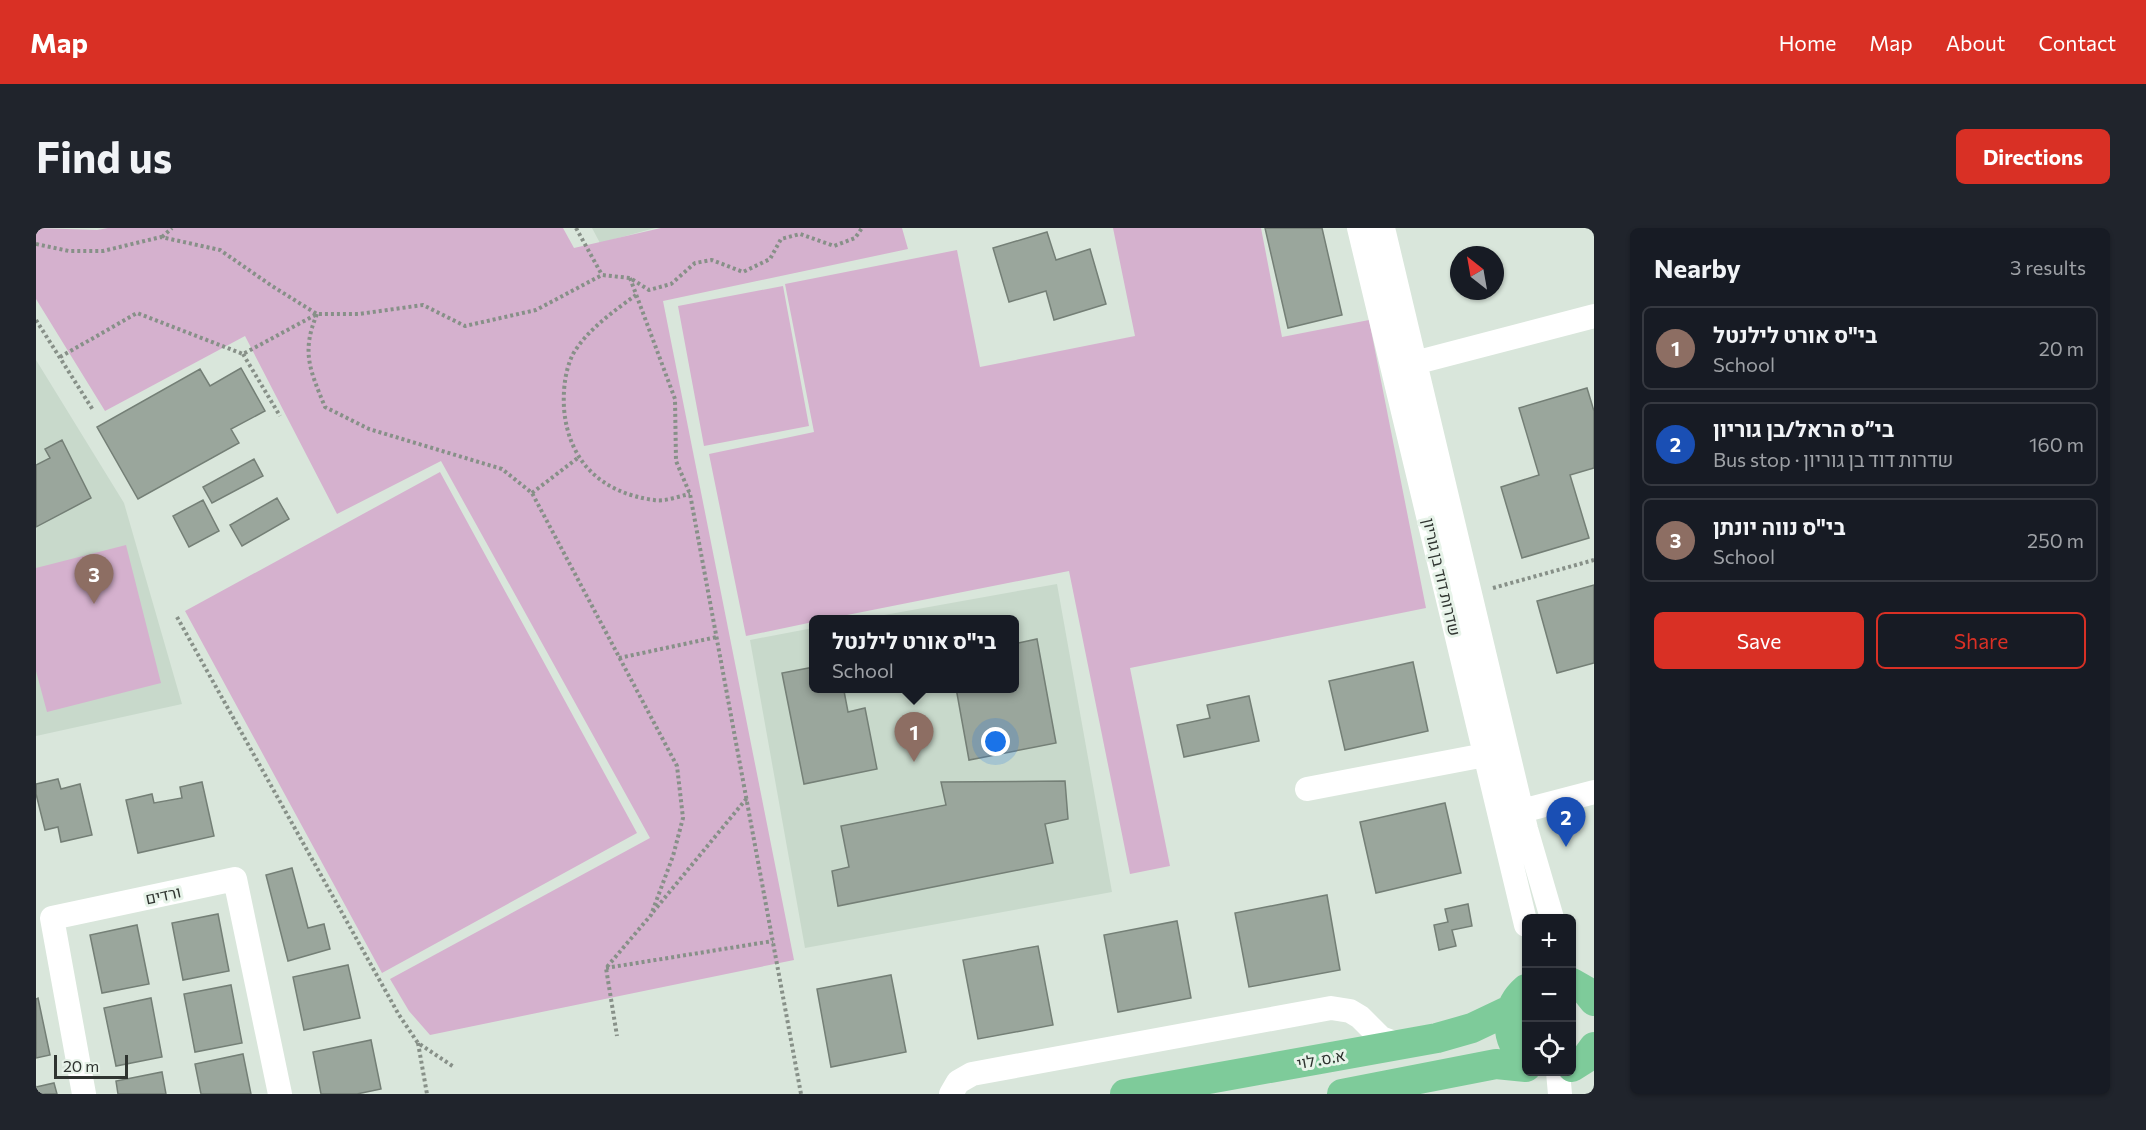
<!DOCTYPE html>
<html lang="en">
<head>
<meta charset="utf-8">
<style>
	body { margin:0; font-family:Commissioner,Heebo,sans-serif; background:#20242c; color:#f1f3f6 }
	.controls { position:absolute; right:18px; bottom:18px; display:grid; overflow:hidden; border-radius:9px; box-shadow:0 2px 4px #0004 }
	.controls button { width:54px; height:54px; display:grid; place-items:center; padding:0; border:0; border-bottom:2px solid #363941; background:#171b24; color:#f1f3f6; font:30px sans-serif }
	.compass { position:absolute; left:1414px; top:18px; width:54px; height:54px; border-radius:50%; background:#171b24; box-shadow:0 2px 4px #0004; rotate:329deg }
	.scale { position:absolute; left:18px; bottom:15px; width:74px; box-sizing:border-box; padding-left:6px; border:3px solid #2f3430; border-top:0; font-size:16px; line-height:21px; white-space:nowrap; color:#2f3430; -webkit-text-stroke:4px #e7f3e9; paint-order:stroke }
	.you { position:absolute; left:960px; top:514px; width:21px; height:21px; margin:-15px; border:4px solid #fff; border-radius:50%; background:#1a73e8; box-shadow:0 0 0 9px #1a73e833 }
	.badge { display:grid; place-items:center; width:39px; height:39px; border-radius:50%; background:#d93025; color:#fff; font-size:20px; font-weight:700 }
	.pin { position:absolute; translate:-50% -50px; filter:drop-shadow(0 2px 3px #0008) }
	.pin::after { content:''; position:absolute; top:32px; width:21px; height:18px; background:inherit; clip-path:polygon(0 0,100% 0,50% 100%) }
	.popup { position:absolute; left:773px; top:387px; width:210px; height:78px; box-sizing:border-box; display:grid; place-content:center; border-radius:9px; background:#171b24; filter:drop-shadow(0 2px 4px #0005); font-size:20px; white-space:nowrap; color:#9ea1a6 }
	.popup b { font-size:22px; color:#f1f3f6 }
	.popup::after { content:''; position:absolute; left:50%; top:100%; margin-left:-12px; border:12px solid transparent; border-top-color:#171b24 }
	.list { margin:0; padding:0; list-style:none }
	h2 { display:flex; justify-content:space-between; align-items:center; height:78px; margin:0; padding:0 24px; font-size:26px }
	h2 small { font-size:20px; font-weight:400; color:#9ea1a6 }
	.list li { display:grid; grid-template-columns:39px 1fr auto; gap:18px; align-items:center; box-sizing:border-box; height:84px; margin:0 12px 12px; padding:0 12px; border:2px solid #363941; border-radius:9px }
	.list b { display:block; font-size:22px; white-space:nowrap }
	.list p { margin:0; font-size:20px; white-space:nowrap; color:#9ea1a6 }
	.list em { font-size:20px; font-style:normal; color:#9ea1a6 }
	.actions { display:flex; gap:12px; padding:18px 24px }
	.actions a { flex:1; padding:14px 0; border:2px solid #d93025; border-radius:9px; text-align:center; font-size:21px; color:#d93025 }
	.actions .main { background:#d93025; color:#fff }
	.icon { flex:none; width:33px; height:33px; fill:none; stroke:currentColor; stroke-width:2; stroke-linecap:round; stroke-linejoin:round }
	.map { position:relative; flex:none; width:1558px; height:866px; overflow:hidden; border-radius:9px }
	header { display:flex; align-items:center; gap:36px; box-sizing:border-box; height:84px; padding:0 30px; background:#d93025; color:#fff }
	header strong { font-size:28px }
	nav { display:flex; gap:33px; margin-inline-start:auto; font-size:21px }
	.intro { display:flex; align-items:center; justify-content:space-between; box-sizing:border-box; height:144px; padding:0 36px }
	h1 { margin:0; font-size:42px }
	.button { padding:15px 27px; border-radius:9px; background:#d93025; color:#fff; font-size:21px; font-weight:700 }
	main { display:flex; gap:36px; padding:0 36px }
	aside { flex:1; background:#171b24; border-radius:9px; box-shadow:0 2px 4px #0004 }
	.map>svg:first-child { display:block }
</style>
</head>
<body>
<header>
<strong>Map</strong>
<nav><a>Home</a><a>Map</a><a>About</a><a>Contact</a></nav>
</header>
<div class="intro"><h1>Find us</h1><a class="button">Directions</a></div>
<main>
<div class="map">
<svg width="1558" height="866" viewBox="0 0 1558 866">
	<rect width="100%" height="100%" fill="#d9e6db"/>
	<path fill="#c8d9cb" d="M 556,0 L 619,0 L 564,15 Z
		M 0,132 L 88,275 L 146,476 L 0,508 Z
		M 1021,356 L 1076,664 L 769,720 L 714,412 L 777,400 L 778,460 L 978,460 L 978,392 L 826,391 Z"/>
	<path fill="#d5b1ce" d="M 0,0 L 61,2 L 72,0 L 527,0 L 538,20 L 625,0 L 866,0 L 872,21 L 627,73 L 758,732 L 394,807 L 373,783 L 354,751 L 614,610 L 405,233 L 301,286 L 209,108 L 69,183 L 0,71 Z
		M 1077,0 L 1225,0 L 1246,109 L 1333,92 L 1390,380 L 1094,440 L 1134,638 L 1094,646 L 1033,343 L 791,391 L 778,392 L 777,394 L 710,408 L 673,226 L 778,204 L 749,56 L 921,22 L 944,139 L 1099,108 Z
		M 747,58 L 773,198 L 668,218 L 642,78 Z
		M 404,244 L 601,605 L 346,745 L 149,383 Z
		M 90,317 L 125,455 L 11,484 L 0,443 L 0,340 Z"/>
	<path fill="#9aa69c" stroke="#747f76" stroke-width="1.5" d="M 1229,0 L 1286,0 L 1306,87 L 1252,100 Z
		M 1011,4 L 1020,32 L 1054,21 L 1070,76 L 1018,92 L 1010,63 L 973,74 L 957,20 Z
		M 205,140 L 229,183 L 195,201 L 203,215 L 102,271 L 61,199 L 164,141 L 174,158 Z
		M 1551,160 L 1558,183 L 1558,240 L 1534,247 L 1553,310 L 1486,330 L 1465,259 L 1503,247 L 1483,180 Z
		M 26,212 L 55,270 L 0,299 L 0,237 L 14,230 L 9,221 Z
		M 218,231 L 227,248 L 176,275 L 167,259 Z
		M 241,270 L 253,291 L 206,318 L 194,297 Z
		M 167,272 L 183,303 L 153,319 L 137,288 Z
		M 1558,357 L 1558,435 L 1521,445 L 1501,373 Z
		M 1001,411 L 1020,515 L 933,532 L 920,460 L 978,460 L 978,416 Z
		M 1377,434 L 1392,503 L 1309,522 L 1293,453 Z
		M 778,439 L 778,460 L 821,460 L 808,463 L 812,484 L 829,480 L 841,541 L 768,556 L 746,445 Z
		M 1213,468 L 1223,513 L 1148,529 L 1141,497 L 1174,490 L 1171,477 Z
		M 22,551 L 25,561 L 44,556 L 56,607 L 25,614 L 22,599 L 9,602 L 0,566 L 0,556 Z
		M 1029,553 L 1032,591 L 1009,596 L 1017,635 L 802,678 L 796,643 L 813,639 L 805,598 L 910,577 L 905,554 Z
		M 166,554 L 178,608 L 102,625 L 90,572 L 116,566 L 118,575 L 146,570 L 144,559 Z
		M 1409,575 L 1425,645 L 1340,665 L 1324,594 Z
		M 256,640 L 272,700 L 288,696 L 294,721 L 252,733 L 230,647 Z
		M 1291,667 L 1304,742 L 1213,759 L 1199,685 Z
		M 1432,676 L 1436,698 L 1416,702 L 1420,718 L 1403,722 L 1398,697 L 1412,694 L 1409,681 Z
		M 182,686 L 193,743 L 147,752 L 136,695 Z
		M 1141,693 L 1155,770 L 1082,784 L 1068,707 Z
		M 101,697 L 113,756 L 66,765 L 54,707 Z
		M 1002,718 L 1017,797 L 942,811 L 927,732 Z
		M 312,737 L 324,790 L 268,802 L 257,749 Z
		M 855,747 L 870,824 L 795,839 L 781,761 Z
		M 195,757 L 206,815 L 159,824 L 148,766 Z
		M 2,770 L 14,827 L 0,830 L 0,771 Z
		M 115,770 L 126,829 L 80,838 L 68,780 Z
		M 335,812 L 345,861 L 321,866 L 285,866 L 277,824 Z
		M 207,826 L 215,866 L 165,866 L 159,836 Z
		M 126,844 L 130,866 L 82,866 L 80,853 Z
		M 18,855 L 21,866 L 0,866 L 0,859 Z"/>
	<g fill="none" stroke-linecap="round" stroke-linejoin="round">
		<path stroke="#879088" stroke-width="4" stroke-dasharray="3 3" stroke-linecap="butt" d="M 540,0 L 566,47
			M 126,9 L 136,0
			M 0,16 L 33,23 L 67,23 L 125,9 L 184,22 L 236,58 L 281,86 L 323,86 L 387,77 L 429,98 L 500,82 L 566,47 L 594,50 L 613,62 L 635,56 L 659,35 L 676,32 L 707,44 L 734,31 L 745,11 L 764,6 L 798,18 L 819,10 L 826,0
			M 594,50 L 639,171 L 640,233 L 654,266 L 765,866
			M 600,67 C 578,83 551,102 537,126 C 529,142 527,162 528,180 C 532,233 565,265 618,272 C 629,274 643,268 654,266
			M 281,86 C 265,124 274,142 289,179 L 333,201 L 466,241 L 496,265 L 641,538 L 647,590 L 637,628 L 615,687 L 570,740 L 581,808
			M 0,92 L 57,182
			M 207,126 L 244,188
			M 24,129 L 101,85 L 207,126 L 281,86
			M 496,265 L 543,229
			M 1457,360 L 1558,332
			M 141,389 L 363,787 L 382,815 L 418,839
			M 583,430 L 681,409
			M 617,684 L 711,570
			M 570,740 L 737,713
			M 382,815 L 391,866"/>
		<path stroke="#fff" stroke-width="24" d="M 1323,0 L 1490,697
			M 1347,0 L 1490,601 L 1516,690
			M 1363,139 L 1558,88
			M 1271,561 L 1449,527
			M 1486,583 L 1558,564
			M 1522,844 L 1524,866
			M 48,866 L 16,690 L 199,651 L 244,866
			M 915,866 L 922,854 L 936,846 L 1295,780 L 1314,783 L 1324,789 L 1345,810 L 1363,817"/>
		<path stroke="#7ecb9a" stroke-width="30" d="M 1536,755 L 1550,763 L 1558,773
			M 1490,761 C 1467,781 1469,812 1490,832
			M 1536,839 L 1550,830 L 1558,819
			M 1089,866 L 1401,810 L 1436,800 L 1476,781
			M 1306,866 L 1460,836 L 1490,839"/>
	</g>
	<g text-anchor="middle" stroke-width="6" stroke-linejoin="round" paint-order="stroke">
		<g font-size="16" fill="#2f3430" stroke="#e7f3e9">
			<text transform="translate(1406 349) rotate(77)" y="6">שדרות דוד בן גוריון</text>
			<text transform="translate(127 667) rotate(-12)" y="6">ורדים</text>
			<text transform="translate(1285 831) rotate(-10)" y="6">א.ס. לוי</text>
		</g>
	</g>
</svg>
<div class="controls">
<button>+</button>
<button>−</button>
<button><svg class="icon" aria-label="locate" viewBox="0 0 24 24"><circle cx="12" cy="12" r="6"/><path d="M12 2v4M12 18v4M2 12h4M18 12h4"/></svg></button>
</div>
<svg class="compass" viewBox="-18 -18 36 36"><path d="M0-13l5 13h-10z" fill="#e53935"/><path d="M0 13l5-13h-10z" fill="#9ea1a6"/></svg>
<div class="scale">20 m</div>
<div class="you"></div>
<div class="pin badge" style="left:878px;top:534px;background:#8d6e63">1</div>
<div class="popup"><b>בי&quot;ס אורט לילנטל</b>School</div>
<div class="pin badge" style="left:1530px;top:619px;background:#1a4fb4">2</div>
<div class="pin badge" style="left:58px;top:376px;background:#8d6e63">3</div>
</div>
<aside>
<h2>Nearby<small>3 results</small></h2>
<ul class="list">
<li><span class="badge" style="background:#8d6e63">1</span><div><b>בי&quot;ס אורט לילנטל</b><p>School</p></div><em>20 m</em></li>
<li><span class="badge" style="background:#1a4fb4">2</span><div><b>בי״ס הראל/בן גוריון</b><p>Bus stop · שדרות דוד בן גוריון</p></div><em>160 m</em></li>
<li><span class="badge" style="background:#8d6e63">3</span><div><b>בי&quot;ס נווה יונתן</b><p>School</p></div><em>250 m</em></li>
</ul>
<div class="actions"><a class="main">Save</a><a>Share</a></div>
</aside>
</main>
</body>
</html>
